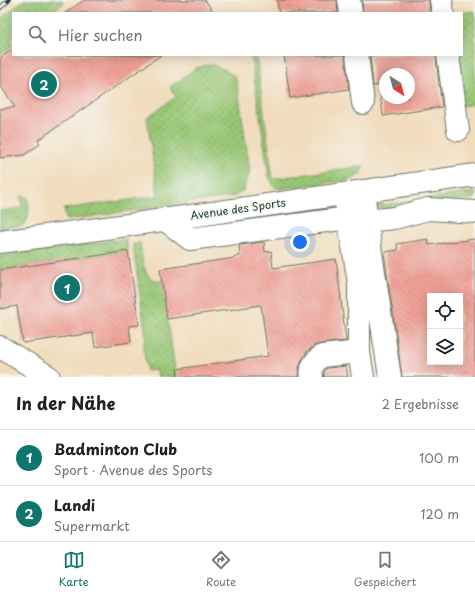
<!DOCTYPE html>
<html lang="de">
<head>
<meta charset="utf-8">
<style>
	body { margin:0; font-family:"Playpen Sans",sans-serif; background:#f6f6f6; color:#202124 }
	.controls { position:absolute; right:12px; bottom:12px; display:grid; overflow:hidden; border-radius:0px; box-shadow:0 2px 10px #0003 }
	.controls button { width:36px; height:36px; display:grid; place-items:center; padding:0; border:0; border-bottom:1px solid #e0e0e0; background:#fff; color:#202124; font:20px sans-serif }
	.compass { position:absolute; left:379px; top:68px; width:36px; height:36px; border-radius:50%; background:#fff; box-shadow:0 2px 10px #0003; rotate:144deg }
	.you { position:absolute; left:300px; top:242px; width:14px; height:14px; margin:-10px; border:3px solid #fff; border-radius:50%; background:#1a73e8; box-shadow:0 0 0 6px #1a73e833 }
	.badge { display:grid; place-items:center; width:26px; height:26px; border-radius:50%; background:#0f766e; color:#fff; font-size:13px; font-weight:700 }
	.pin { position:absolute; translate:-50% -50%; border:2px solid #fff; box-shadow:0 1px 4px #0006 }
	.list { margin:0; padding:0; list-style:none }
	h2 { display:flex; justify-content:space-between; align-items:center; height:52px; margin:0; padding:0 16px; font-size:17px }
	h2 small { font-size:13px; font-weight:400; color:#757577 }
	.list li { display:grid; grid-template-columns:26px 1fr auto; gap:12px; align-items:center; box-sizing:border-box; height:56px; padding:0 16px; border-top:1px solid #e0e0e0 }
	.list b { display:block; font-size:15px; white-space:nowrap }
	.list p { margin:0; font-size:13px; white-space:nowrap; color:#757577 }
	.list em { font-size:13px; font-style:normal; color:#757577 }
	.icon { flex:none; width:22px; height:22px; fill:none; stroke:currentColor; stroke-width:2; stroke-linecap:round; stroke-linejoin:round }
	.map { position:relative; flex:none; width:475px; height:377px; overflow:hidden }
	.search { position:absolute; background:#fff; box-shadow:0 2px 10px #0003; left:12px; right:12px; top:12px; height:44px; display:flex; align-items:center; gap:10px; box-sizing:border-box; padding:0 14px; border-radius:0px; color:#757577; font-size:15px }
	.sheet { height:164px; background:#fff }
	nav { display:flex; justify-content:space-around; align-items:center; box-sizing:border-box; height:56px; border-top:1px solid #e0e0e0; background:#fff; font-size:11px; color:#757577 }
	nav a { display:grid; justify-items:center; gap:2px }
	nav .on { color:#0f766e }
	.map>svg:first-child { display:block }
</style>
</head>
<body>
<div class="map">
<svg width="475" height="377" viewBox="0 0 475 377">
	<defs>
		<pattern id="green-dots" width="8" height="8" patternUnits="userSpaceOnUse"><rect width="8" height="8" fill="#98c775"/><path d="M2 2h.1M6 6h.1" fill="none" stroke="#7ba361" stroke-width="1.8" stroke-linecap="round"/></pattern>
		<pattern id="building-back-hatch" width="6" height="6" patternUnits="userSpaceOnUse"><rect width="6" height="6" fill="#f1a297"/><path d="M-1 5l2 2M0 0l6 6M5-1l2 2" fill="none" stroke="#c3857c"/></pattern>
	</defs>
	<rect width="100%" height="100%" fill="#f6f6f2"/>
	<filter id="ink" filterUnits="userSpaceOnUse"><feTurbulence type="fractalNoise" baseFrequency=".025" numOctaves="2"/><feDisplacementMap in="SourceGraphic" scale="8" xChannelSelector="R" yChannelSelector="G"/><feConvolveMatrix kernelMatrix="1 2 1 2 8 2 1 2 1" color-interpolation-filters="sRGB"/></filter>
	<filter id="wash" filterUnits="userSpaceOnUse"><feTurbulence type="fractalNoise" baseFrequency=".012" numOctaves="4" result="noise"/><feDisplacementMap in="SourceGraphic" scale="16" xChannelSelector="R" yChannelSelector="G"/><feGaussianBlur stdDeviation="0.9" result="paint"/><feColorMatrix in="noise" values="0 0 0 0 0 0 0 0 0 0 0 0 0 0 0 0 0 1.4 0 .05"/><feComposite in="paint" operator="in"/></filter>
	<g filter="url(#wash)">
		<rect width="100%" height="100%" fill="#f1ddbd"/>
		<path fill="url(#green-dots)" stroke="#5c8254" d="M 24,0 L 62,0 L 64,3 L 49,13 L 13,13 L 13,38 L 10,40 L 12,46 L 0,55 L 0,20 Z
			M 475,11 L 475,104 L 462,106 L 455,55 L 462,55 L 462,13 L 458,13 Z
			M 251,55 L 256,55 L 273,179 L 364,166 C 359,176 358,177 348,180 L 278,189 L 274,186 L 269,177 Z
			M 211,64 L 226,70 L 235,77 L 238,89 L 250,172 L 245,183 L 244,190 L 235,196 L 66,220 L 64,209 L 158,196 L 147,117 L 176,97 L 170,87 L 196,68 Z
			M 475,192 L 475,198 L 380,211 L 375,210 L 376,206 Z
			M 25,196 L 28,198 C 29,208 31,219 22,226 L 0,229 L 0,211 L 22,208 L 21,197 Z
			M 126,239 L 128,251 L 0,270 L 0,256 Z
			M 140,243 C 142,257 143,284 162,281 L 176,377 L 158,377 L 157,370 L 147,371 L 143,346 L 146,337 L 133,244 Z"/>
		<g id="blocks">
			<path fill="url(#building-back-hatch)" fill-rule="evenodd" d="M 84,0 L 205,0 L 214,13 L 65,13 Z
				M 277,0 L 337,0 L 338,13 L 279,13 Z
				M 362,0 L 429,0 L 430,13 L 363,13 Z
				M 13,49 L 13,55 L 161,55 L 38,140 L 40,144 L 24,155 L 0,158 L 0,109 L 15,107 L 0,85 L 0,58 Z
				M 284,55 L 345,55 L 349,89 L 290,98 Z
				M 370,55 L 436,55 L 438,76 L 442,107 L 383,116 L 379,85 L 373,86 ZM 385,74 L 409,74 L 409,98 L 385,98 Z
				M 428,239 L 429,245 L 475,239 L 475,377 L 402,377 L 384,252 L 398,250 L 397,244 ZM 430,296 L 460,296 L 460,362 L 430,362 Z
				M 264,242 L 265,252 L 271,251 L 273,268 L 336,259 L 346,341 L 321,344 L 314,346 L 307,352 L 302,360 L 299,368 L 299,377 L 178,377 L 177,369 L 268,356 L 261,305 L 167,319 L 160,269 L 235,258 L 235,257 L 240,256 L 239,245 Z
				M 128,251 L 139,325 L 129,326 L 131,342 L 95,347 L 93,333 L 23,343 L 17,306 L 0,309 L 0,270 Z
				M 346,366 L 348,377 L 324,377 L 324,371 L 327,368 Z"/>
		</g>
	</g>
	<g filter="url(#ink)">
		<use href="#blocks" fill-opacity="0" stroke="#687564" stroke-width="1"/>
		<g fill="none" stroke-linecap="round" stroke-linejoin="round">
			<g stroke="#687564" stroke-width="24">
				<path id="minor" d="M 349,0 L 351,13
					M 441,0 L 443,13
					M 357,55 L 363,103
					M 448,55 L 458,130
					M 363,191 L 371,253 L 390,377
					M 346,203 L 359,283 L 359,352 L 363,377
					M 164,219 L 190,239 L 349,218
					M 367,221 L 394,218 L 428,209 L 475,212
					M 0,242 L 128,225 L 475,175
					M 0,347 L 49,377
					M 312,377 C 310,367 314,362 322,356 L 359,352"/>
			</g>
			<use href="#minor" stroke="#fff" stroke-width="22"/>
			<g stroke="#1f3d34" stroke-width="4.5">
				<path id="rail" d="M 0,8 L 9,0"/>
			</g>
			<use href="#rail" stroke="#f6f6f2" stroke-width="3" stroke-dasharray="9" stroke-linecap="butt"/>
		</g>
	</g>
	<g text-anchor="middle" stroke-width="3.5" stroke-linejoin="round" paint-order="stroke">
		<g font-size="11" fill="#1f3d34" stroke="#f6f6f2">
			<text transform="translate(238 209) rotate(-8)" y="4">Avenue des Sports</text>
		</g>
	</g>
</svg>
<div class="controls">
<button><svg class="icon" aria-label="locate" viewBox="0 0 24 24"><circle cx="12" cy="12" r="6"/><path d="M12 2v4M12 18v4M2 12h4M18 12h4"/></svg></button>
<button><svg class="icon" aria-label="layers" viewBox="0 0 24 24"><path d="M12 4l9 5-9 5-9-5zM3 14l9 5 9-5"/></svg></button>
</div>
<svg class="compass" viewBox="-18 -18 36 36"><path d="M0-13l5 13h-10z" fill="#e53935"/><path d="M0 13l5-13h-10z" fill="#757577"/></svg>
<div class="you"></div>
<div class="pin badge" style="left:67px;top:288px">1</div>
<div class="pin badge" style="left:44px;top:84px">2</div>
<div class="search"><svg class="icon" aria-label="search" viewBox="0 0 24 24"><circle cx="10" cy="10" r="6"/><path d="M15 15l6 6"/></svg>Hier suchen</div>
</div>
<section class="sheet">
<h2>In der Nähe<small>2 Ergebnisse</small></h2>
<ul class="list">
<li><span class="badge">1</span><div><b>Badminton Club</b><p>Sport · Avenue des Sports</p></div><em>100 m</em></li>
<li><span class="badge">2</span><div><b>Landi</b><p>Supermarkt</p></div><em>120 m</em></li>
</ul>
</section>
<nav>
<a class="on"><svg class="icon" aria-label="map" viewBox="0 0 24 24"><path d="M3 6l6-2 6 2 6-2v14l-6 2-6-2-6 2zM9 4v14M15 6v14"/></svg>Karte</a>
<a><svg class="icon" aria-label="directions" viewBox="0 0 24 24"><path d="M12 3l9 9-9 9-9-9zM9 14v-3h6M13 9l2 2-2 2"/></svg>Route</a>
<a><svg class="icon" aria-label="saved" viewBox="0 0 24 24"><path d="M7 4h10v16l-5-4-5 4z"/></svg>Gespeichert</a>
</nav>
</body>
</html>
